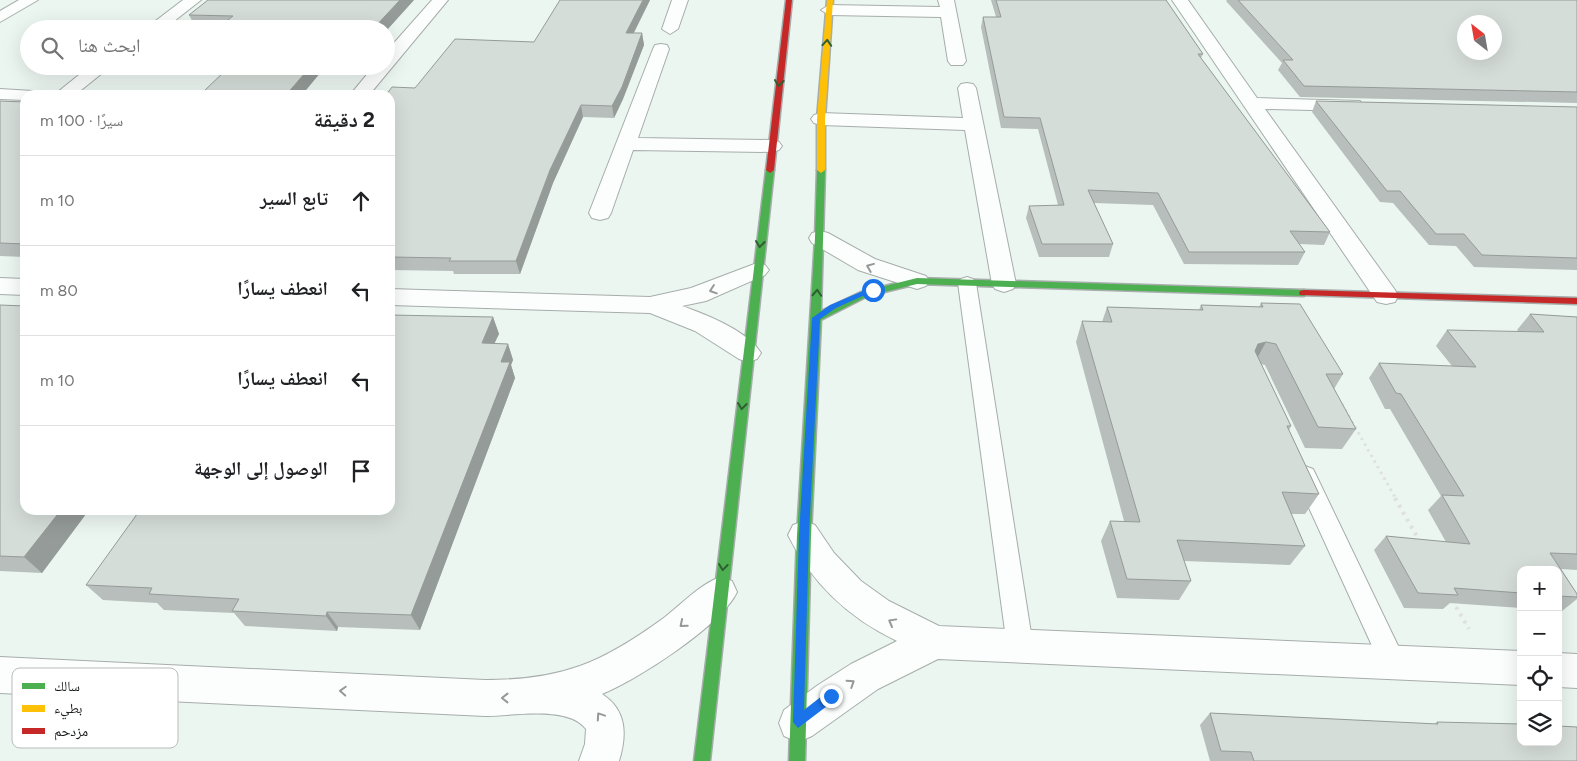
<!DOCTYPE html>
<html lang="ar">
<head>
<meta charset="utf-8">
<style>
	body { margin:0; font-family:Figtree,"Noto Naskh Arabic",sans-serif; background:#f6f6f6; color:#202124; direction:rtl }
	.controls { position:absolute; right:15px; bottom:15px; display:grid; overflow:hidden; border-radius:10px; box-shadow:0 5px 20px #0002 }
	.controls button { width:45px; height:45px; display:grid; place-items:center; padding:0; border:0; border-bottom:1px solid #e0e0e0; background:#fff; color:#202124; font:25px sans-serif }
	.compass { position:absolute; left:1457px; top:15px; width:45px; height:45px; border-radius:50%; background:#fff; box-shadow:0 5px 20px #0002; rotate:329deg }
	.stop { position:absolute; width:15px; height:15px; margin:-11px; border:4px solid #1a73e8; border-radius:50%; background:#fff }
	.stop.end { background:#1a73e8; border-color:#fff; box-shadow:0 1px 5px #0008 }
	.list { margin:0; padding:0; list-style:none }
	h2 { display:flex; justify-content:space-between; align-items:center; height:65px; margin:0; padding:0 20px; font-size:21px }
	h2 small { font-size:16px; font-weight:400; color:#757577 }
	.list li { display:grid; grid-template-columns:32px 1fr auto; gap:15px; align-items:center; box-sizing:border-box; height:90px; padding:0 20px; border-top:1px solid #e0e0e0 }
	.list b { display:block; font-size:19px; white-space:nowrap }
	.list em { font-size:16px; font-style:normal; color:#757577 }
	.icon { flex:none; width:28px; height:28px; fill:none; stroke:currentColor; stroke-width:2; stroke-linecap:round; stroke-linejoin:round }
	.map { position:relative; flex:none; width:1577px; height:761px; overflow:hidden; direction:ltr }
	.search { position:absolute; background:#fff; box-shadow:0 5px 20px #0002; left:20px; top:20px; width:375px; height:55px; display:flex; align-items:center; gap:12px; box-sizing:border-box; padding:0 18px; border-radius:28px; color:#757577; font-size:19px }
	.panel { position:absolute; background:#fff; box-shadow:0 5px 20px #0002; left:20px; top:90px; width:375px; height:425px; border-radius:15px; direction:rtl }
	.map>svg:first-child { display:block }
</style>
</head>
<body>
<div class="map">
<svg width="1577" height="761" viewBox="0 0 1577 761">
	<rect width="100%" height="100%" fill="#ecf6f1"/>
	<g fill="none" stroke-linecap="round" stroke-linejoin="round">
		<g stroke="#a6adaa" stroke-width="2">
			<path id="lane" d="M 967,277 L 973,279 L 976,283 L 1033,646 L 1029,655 L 1020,658 L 1011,655 L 1007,646 L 958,283 L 961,279 Z
				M 1305,466 L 1313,469 L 1316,475 L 1402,654 L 1406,663 L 1402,672 L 1393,676 L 1384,672 L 1294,475 L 1297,469 Z"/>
		</g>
		<g stroke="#a6adaa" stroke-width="2">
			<path id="street" d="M 19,0 L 38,0 L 0,22 L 0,11 Z
				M 183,0 L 201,0 L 164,29 L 145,29 Z
				M 432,0 L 448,0 L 369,95 L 350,95 L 374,66 L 386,66 L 386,52 Z
				M 672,0 L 688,0 L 678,29 L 670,34 L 662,29 Z
				M 938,0 L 954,0 L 966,61 L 963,65 L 951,65 L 948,61 L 941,17 L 829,15 L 821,10 L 829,5 L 940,7 Z
				M 1172,0 L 1188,0 L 1257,98 L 1360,101 L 1362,105 L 1360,109 L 1353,111 L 1265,109 L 1395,290 L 1398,296 L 1395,302 L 1386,304 L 1377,302 Z
				M 661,44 L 667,45 L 669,49 L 638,138 L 772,140 L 779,142 L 782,146 L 779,150 L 772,152 L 633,150 L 611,213 L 608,218 L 600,220 L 592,218 L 589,213 L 653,49 L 655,45 Z
				M 90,66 L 111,66 L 75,95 L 54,95 Z
				M 967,83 L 973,84 L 976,88 L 1016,284 L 1013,289 L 1004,292 L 995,289 L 992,284 L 965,130 L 821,125 L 814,123 L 811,119 L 814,115 L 821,113 L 963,118 L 958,88 L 961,84 Z
				M 0,89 L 33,91 L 36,95 L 25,95 L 25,100 L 0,99 Z
				M 820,231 L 828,233 L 875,259 L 926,276 L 929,281 L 926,286 L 917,289 L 858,270 L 812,243 L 809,238 L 812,233 Z
				M 757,263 L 765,265 L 769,270 L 765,275 L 706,301 L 682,306 C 705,314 748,331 761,353 L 757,359 L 748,362 L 739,359 L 695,331 L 650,313 L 390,305 L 390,289 L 650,297 L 691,288 Z
				M 0,278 L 25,279 L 25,295 L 0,294 Z
				M 804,521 L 815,525 L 834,553 L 861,581 L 889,601 L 939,626 L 1521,651 L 1521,685 L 938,659 L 878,689 L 812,736 L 798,742 L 784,736 L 779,723 L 784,710 L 818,685 L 851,664 L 897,641 C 849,618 812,584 788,535 L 793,525 Z
				M 720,577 L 732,581 L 737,592 C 721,626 637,680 602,694 C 627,710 627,735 619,761 L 579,761 L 585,744 L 586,729 C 568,705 512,716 485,716 L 0,693 L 0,657 L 485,680 C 563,680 602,663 665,617 C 683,603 699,585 720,577 Z
				M 1558,653 L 1577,654 L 1577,688 L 1558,687 Z"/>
		</g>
		<g stroke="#a6adaa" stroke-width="3">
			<path id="fast" d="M 770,167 L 774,170 L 710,761 L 694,761 L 766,170 Z
				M 821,167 L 825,170 L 821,311 L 861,292 L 917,278 L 1304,290 L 1309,293 L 1304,296 L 917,284 L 868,296 L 821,320 L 811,535 L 805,761 L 789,761 L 797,535 L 815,238 L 817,170 Z"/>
		</g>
		<g stroke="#a6adaa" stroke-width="3">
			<path id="slow" d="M 827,0 L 833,0 L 825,119 L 825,170 L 821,173 L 817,170 L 817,119 Z"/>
		</g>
		<g stroke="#a6adaa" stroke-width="3">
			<path id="jam" d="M 786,0 L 792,0 L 774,170 L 770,173 L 766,170 Z
				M 1304,290 L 1577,298 L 1577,304 L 1300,295 L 1299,293 L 1300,291 Z"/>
		</g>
		<path stroke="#dee1df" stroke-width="3" stroke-dasharray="2.5 4" stroke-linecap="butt" d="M 1342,404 L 1396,499"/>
		<path stroke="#dee1df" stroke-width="4" stroke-dasharray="3 5" stroke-linecap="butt" d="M 1395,498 L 1420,542
			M 1452,600 L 1469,629"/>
		<use href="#lane" fill="#fcfefd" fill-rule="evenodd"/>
		<use href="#street" fill="#fcfefd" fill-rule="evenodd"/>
		<use href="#fast" fill="#4caf50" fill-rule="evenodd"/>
		<use href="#slow" fill="#ffc107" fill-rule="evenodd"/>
		<use href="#jam" fill="#c62828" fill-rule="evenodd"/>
	</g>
	<path fill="#b7bebb" d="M 208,0 L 414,0 L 386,31 L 386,29 L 221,29 L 220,27 L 195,26 L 189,15 Z
		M 650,0 L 634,33 L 642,33 L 644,45 L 623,99 L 614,118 L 583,117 L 553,183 L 520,274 L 454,274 L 453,271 L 390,270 L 390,95 L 415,88 L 534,42 Z
		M 991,0 L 1166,0 L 1203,54 L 1201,58 L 1330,232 L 1324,245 L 1299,244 L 1305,252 L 1298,265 L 1184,264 L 1153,205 L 1094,203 L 1113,244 L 1109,257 L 1039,257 L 1026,218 L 1029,206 L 1058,205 L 1038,129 L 1001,128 L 981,27 L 983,17 L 996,17 Z
		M 1227,0 L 1577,0 L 1577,103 L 1300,97 L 1278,70 L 1282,63 L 1226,1 Z
		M 0,101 L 25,102 L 25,257 L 0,256 Z
		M 1316,101 L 1577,107 L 1577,270 L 1474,267 L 1456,246 L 1429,245 L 1393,203 L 1380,202 L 1312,112 Z
		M 1261,303 L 1343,374 L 1334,389 L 1356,429 L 1342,449 L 1305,448 L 1265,365 L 1261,364 L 1291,426 L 1289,430 L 1319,494 L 1305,514 L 1291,514 L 1305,546 L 1290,565 L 1184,561 L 1191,581 L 1179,600 L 1117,598 L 1101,541 L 1110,521 L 1124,521 L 1076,342 L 1082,321 L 1102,322 L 1107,307 L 1199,310 L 1201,305 L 1259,307 Z
		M 0,305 L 25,510 L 89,510 L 42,573 L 0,571 Z
		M 1530,314 L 1577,317 L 1577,570 L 1561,569 L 1577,594 L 1577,599 L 1562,611 L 1558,611 L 1558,570 L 1521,570 L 1521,608 L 1450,603 L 1443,609 L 1404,608 L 1374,550 L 1386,536 L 1446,542 L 1428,510 L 1441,496 L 1390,409 L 1385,409 L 1369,378 L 1379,363 L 1452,366 L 1436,346 L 1447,330 L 1519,332 L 1517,330 Z
		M 493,317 L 499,334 L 494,343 L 508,344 L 513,360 L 511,365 L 515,378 L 420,630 L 338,627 L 337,631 L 245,626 L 234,613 L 164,610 L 157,603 L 103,600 L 86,585 Z
		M 1210,713 L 1434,724 L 1437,722 L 1577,761 L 1210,761 L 1200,725 Z"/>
	<path fill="#959b98" d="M 400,0 L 414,0 L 386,31 L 386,29 L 373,29 Z
		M 643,0 L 650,0 L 628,44 L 626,33 Z
		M 642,33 L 644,45 L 623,99 L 614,118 L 612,106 Z
		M 311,66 L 326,66 L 302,95 L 286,95 Z
		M 581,105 L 583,117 L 553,183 L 520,274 L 516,261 L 550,170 Z
		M 493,317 L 499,334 L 487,359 L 482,343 Z
		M 1266,342 L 1255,362 L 1247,365 L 1258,344 Z
		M 508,344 L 513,360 L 511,365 L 515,378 L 420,630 L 411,615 L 501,362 Z
		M 61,510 L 89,510 L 42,573 L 24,557 Z
		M 327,612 L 338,627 L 337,631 L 326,616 Z"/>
	<path fill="#d5ddd9" stroke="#959b98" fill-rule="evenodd" d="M 208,0 L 400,0 L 373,29 L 226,29 L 229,26 L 220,26 L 233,16 L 189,15 Z
		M 560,0 L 643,0 L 626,33 L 642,33 L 622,87 L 612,106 L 581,105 L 550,170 L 516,261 L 449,261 L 451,258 L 390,257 L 390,95 L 386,95 L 392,87 L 415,88 L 455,39 L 534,42 Z
		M 996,0 L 1166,0 L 1203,54 L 1198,54 L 1330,232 L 1290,231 L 1305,252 L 1189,252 L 1158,193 L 1088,190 L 1113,244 L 1042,244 L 1029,206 L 1064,205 L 1040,118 L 1004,117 L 983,17 L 1001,17 Z
		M 1238,0 L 1577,0 L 1577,92 L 1304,86 L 1283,60 L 1293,60 ZM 1464,22 L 1494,22 L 1494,52 L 1464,52 Z
		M 230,66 L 311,66 L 286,95 L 200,95 Z
		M 0,101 L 25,102 L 25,244 L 0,243 Z
		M 1316,101 L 1577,107 L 1577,258 L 1482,255 L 1464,234 L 1436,234 L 1400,191 L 1387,191 Z
		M 1261,303 L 1300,304 L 1343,374 L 1326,374 L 1356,429 L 1318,427 L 1276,344 L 1266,342 L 1258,344 L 1255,351 L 1291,426 L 1287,426 L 1319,494 L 1282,492 L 1305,546 L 1177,540 L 1191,581 L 1127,579 L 1110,521 L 1140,522 L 1082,321 L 1112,322 L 1107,307 L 1203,310 L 1201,305 L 1263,307 Z
		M 0,305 L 25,306 L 25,510 L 61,510 L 24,557 L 0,556 Z
		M 1530,314 L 1577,317 L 1577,554 L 1550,553 L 1577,594 L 1577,597 L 1558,596 L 1558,570 L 1521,570 L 1521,593 L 1454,588 L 1458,595 L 1418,593 L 1386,536 L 1470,544 L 1442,495 L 1464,496 L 1401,394 L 1396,393 L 1379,363 L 1476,367 L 1447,330 L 1544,332 Z
		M 390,315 L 493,317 L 482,343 L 508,344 L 501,362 L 510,362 L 411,615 L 327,612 L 326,616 L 232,611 L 239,599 L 149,594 L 152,588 L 86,585 L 140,510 L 390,510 Z
		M 1210,713 L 1438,724 L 1437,722 L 1521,724 L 1521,742 L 1558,742 L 1558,726 L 1577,727 L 1577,761 L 1254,761 L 1251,752 L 1221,751 Z"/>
	<defs><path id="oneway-chevron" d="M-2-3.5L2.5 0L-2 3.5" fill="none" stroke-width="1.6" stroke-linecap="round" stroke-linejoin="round" transform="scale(1.25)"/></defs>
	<g stroke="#2e5e31">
		<use href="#oneway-chevron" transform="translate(827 43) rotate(-86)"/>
		<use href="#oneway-chevron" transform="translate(779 83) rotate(96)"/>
		<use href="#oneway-chevron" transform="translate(760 244) rotate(97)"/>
		<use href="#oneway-chevron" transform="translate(817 293) rotate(-87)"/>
		<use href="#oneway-chevron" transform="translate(742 406) rotate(97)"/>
		<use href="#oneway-chevron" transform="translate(723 567) rotate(97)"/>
	</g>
	<g stroke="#949896">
		<use href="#oneway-chevron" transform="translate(870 267) rotate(-158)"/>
		<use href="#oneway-chevron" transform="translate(713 290) rotate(161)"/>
		<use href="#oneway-chevron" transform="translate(892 622) rotate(-151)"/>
		<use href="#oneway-chevron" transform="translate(683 624) rotate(140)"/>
		<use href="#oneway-chevron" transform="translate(851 683) rotate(-33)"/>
		<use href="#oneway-chevron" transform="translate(343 691) rotate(-177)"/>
		<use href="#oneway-chevron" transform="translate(505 698) rotate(180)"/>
		<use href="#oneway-chevron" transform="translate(600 716) rotate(-124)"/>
	</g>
	<path fill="#1a73e8" d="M 870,288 L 876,290 L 836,308 L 820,319 L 809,535 L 804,710 L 827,692 L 831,691 L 836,696 L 835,700 L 798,728 L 793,722 L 799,535 L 812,318 L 830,305 Z"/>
	<rect x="12" y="668" width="166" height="80" rx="8" fill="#fff" stroke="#b9bbba" stroke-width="1"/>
	<rect x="22" y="683" width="23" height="6" fill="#4caf50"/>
	<rect x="22" y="705" width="23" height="7" fill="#ffc107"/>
	<rect x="22" y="728" width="23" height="6" fill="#c62828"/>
	<g font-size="14" fill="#161b18">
		<text x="54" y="691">سالك</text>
		<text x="54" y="713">بطيء</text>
		<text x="54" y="736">مزدحم</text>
	</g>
</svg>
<div class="controls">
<button>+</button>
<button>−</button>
<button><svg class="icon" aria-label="locate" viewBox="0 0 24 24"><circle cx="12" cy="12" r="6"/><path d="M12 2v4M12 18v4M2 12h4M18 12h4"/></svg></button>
<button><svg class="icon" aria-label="layers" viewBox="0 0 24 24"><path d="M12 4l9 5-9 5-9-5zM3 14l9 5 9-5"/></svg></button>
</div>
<svg class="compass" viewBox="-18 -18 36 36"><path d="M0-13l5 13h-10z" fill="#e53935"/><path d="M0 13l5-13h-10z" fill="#757577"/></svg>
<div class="stop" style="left:873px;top:290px"></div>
<div class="stop end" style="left:831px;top:696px"></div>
<div class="search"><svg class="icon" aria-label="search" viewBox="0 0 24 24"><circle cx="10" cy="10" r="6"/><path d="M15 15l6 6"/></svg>ابحث هنا</div>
<section class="panel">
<h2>2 دقيقة<small>سيرًا · 100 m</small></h2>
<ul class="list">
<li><svg class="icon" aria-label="ahead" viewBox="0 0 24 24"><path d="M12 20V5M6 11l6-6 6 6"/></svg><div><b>تابع السير</b></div><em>10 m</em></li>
<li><svg class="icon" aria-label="left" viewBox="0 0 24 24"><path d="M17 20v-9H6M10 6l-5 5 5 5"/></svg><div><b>انعطف يسارًا</b></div><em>80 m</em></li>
<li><svg class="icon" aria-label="left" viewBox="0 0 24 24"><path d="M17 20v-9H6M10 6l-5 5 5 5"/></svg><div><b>انعطف يسارًا</b></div><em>10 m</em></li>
<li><svg class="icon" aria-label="arrive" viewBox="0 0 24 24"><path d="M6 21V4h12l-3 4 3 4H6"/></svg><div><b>الوصول إلى الوجهة</b></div></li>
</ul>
</section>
</div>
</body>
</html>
